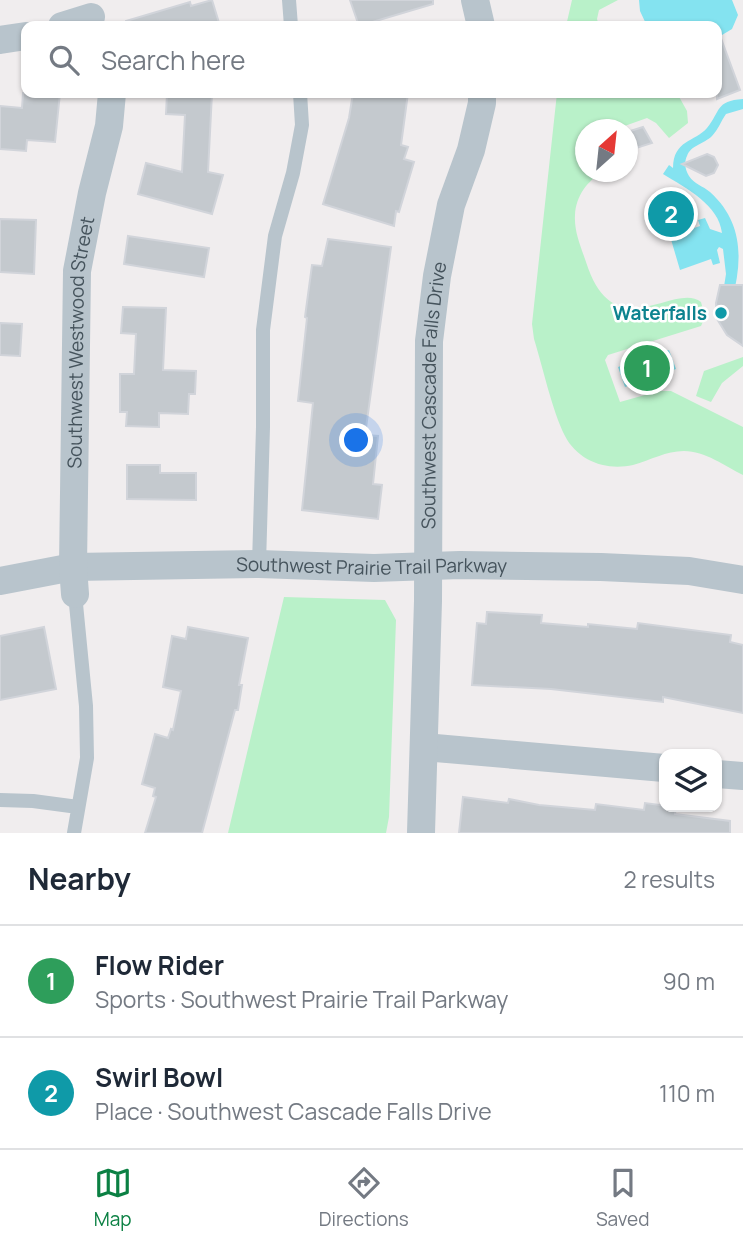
<!DOCTYPE html>
<html lang="en">
<head>
<meta charset="utf-8">
<style>
	body { margin:0; font-family:Manrope,sans-serif; background:#f6f6f7; color:#1f2937 }
	.controls { position:absolute; right:21px; bottom:21px; display:grid; overflow:hidden; border-radius:14px; box-shadow:0 2px 5px #0004 }
	.controls button { width:63px; height:63px; display:grid; place-items:center; padding:0; border:0; border-bottom:2px solid #e0e1e3; background:#fff; color:#1f2937; font:35px sans-serif }
	.compass { position:absolute; left:575px; top:119px; width:63px; height:63px; border-radius:50%; background:#fff; box-shadow:0 2px 5px #0004; rotate:27deg }
	.you { position:absolute; left:357px; top:441px; width:24px; height:24px; margin:-18px; border:5px solid #fff; border-radius:50%; background:#1a73e8; box-shadow:0 0 0 10px #1a73e833 }
	.badge { display:grid; place-items:center; width:46px; height:46px; border-radius:50%; background:#0b8043; color:#fff; font-size:23px; font-weight:700 }
	.pin { position:absolute; translate:-50% -50%; border:4px solid #fff; box-shadow:0 2px 7px #0006 }
	.list { margin:0; padding:0; list-style:none }
	h2 { display:flex; justify-content:space-between; align-items:center; height:91px; margin:0; padding:0 28px; font-size:30px }
	h2 small { font-size:23px; font-weight:400; color:#747a83 }
	.list li { display:grid; grid-template-columns:46px 1fr auto; gap:21px; align-items:center; box-sizing:border-box; height:112px; padding:0 28px; border-top:2px solid #e0e1e3 }
	.list b { display:block; font-size:26px; white-space:nowrap }
	.list p { margin:0; font-size:23px; white-space:nowrap; color:#747a83 }
	.list em { font-size:23px; font-style:normal; color:#747a83 }
	.icon { flex:none; width:38px; height:38px; fill:none; stroke:currentColor; stroke-width:2; stroke-linecap:round; stroke-linejoin:round }
	.map { position:relative; flex:none; width:743px; height:833px; overflow:hidden }
	.search { position:absolute; background:#fff; box-shadow:0 2px 5px #0004; left:21px; right:21px; top:21px; height:77px; display:flex; align-items:center; gap:18px; box-sizing:border-box; padding:0 24px; border-radius:14px; color:#747a83; font-size:26px }
	.sheet { height:315px; background:#fff }
	nav { display:flex; justify-content:space-around; align-items:center; box-sizing:border-box; height:98px; border-top:2px solid #e0e1e3; background:#fff; font-size:19px; color:#747a83 }
	nav a { display:grid; justify-items:center; gap:4px }
	nav .on { color:#0b8043 }
	.map>svg:first-child { display:block }
</style>
</head>
<body>
<div class="map">
<svg width="743" height="833" viewBox="0 0 743 833">
	<rect width="100%" height="100%" fill="#f0edee"/>
	<path fill="#b9f1c9" d="M 572,0 L 618,0 L 599,10 L 597,19 L 599,26 L 566,26 Z
		M 557,93 L 677,93 L 687,111 L 688,123 L 669,138 L 656,123 L 647,118 L 619,128 L 619,129 L 586,130 L 586,172 L 603,172 C 587,181 576,196 575,215 C 574,232 581,247 586,262 C 614,350 674,281 701,302 L 705,317 L 701,326 L 608,355 L 605,360 L 620,402 L 659,391 L 671,391 L 743,427 L 743,475 C 725,466 705,451 684,451 C 666,451 651,460 633,465 C 606,471 578,461 565,436 C 552,410 543,368 534,339 L 532,324 Z
		M 743,357 L 743,366 L 722,383 L 711,402 L 696,396 L 704,371 Z
		M 284,597 L 385,600 L 396,620 L 389,817 L 386,833 L 228,833 Z"/>
	<path fill="#84e3f0" d="M 639,0 L 732,0 L 738,15 L 732,29 L 717,38 L 717,26 L 647,26 L 640,11 Z
		M 743,99 L 743,109 L 726,114 C 721,121 718,130 712,136 C 704,144 691,145 687,156 C 684,162 685,170 689,176 C 694,184 703,186 710,192 C 743,222 743,259 732,300 L 722,299 L 726,274 L 723,249 L 719,247 L 717,250 L 720,263 L 713,265 L 711,259 L 680,270 L 670,236 L 700,226 L 698,220 L 705,218 L 710,229 L 722,233 C 719,205 686,188 663,174 L 669,165 L 673,168 C 673,140 695,142 707,128 C 721,111 715,101 743,99 Z
		M 669,350 L 676,369 L 625,387 L 618,367 Z"/>
	<path fill="#c4c9ce" stroke="#d1d4da" stroke-width="2" d="M 212,0 L 220,26 L 126,26 L 126,21 L 190,2 L 191,6 Z
		M 350,0 L 433,0 L 433,4 L 359,26 Z
		M 717,33 L 719,33 L 740,90 L 717,99 Z
		M 23,93 L 60,93 L 55,142 L 27,140 L 26,151 L 0,149 L 0,106 L 22,108 Z
		M 167,93 L 212,93 L 208,172 L 223,175 L 212,214 L 138,194 L 146,163 L 182,172 L 185,115 L 166,114 Z
		M 353,93 L 408,93 L 401,145 L 408,147 L 404,159 L 414,162 L 399,212 L 396,211 L 394,226 L 323,204 L 349,118 Z
		M 643,127 L 652,143 L 627,151 L 627,132 Z
		M 707,154 L 714,157 L 718,165 L 714,173 L 706,176 L 682,164 Z
		M 677,190 L 686,207 L 686,218 L 680,226 L 664,227 L 656,215 L 657,206 Z
		M 0,219 L 36,220 L 34,274 L 0,272 Z
		M 128,236 L 209,248 L 204,277 L 124,264 Z
		M 328,239 L 391,247 L 365,435 L 378,436 L 373,484 L 382,485 L 378,519 L 302,510 L 313,403 L 298,401 L 307,318 L 305,317 L 312,265 L 322,266 Z
		M 720,285 L 743,285 L 743,346 L 727,335 L 717,319 L 716,303 Z
		M 123,307 L 166,308 L 163,370 L 196,371 L 195,394 L 189,394 L 188,414 L 159,413 L 159,427 L 126,426 L 127,412 L 120,412 L 120,374 L 134,374 L 136,334 L 121,333 Z
		M 0,323 L 22,324 L 20,356 L 0,355 Z
		M 127,465 L 160,465 L 160,473 L 196,473 L 196,500 L 127,499 Z
		M 487,612 L 542,615 L 541,623 L 588,627 L 588,624 L 637,629 L 638,623 L 731,635 L 730,642 L 743,645 L 743,713 L 663,697 L 663,702 L 551,689 L 472,685 L 477,623 L 486,624 Z
		M 44,627 L 56,689 L 0,700 L 0,636 Z
		M 188,627 L 248,638 L 239,685 L 242,685 L 238,710 L 235,710 L 202,833 L 145,833 L 156,797 L 153,796 L 155,788 L 142,784 L 155,734 L 168,738 L 171,729 L 173,730 L 181,691 L 163,687 L 172,636 L 186,639 Z
		M 463,797 L 508,803 L 509,799 L 539,805 L 595,810 L 596,804 L 644,810 L 645,803 L 676,807 L 675,814 L 730,821 L 730,833 L 459,833 Z"/>
	<g fill="none" stroke-linecap="round" stroke-linejoin="round">
		<path stroke="#b8c4cc" stroke-width="14" d="M 289,0 L 291,26
			M 259,564 L 263,427 L 263,330 L 275,236 L 293,173 L 302,125 L 300,93
			M 0,800 L 33,801 L 78,807
			M 74,833 L 87,758 L 86,706 L 75,594"/>
		<g stroke="#b8c4cc" stroke-width="28">
			<path d="M 475,0 L 481,26"/>
			<path d="M 62,26 L 91,17"/>
			<path d="M 0,40 L 26,36"/>
			<path id="s1" d="M 0,581 L 73,567 L 259,564 L 374,568 L 460,565 L 601,567 L 689,571 L 743,580"/>
			<path id="s2" d="M 75,594 L 73,567 L 77,271 L 92,193 L 109,126 L 112,93"/>
			<path d="M 424,747 L 664,768"/>
			<path d="M 717,774 L 743,776"/>
			<path id="s3" d="M 421,833 L 428,601 L 429,341 L 437,276 L 451,205 L 471,150 L 482,103 L 482,93"/>
		</g>
	</g>
	<circle fill="#0f9aa8" stroke="#fff" stroke-width="2.5" cx="721" cy="313" r="7"/>
	<g text-anchor="middle" stroke-width="5" stroke-linejoin="round" paint-order="stroke">
		<g font-size="19" font-weight="bold" fill="#0d838f" stroke="#fff" text-anchor="end">
			<text x="707" y="320">Waterfalls</text>
		</g>
		<g font-size="19" fill="#45535c" stroke="#fff">
			<text dy="7" stroke="none"><textPath href="#s2" startOffset="252">Southwest Westwood Street</textPath></text>
			<text dy="7" stroke="none"><textPath href="#s3" startOffset="438">Southwest Cascade Falls Drive</textPath></text>
			<text dy="7" stroke="none"><textPath href="#s1" startOffset="373">Southwest Prairie Trail Parkway</textPath></text>
		</g>
	</g>
</svg>
<div class="controls">
<button><svg class="icon" aria-label="layers" viewBox="0 0 24 24"><path d="M12 4l9 5-9 5-9-5zM3 14l9 5 9-5"/></svg></button>
</div>
<svg class="compass" viewBox="-18 -18 36 36"><path d="M0-13l5 13h-10z" fill="#e53935"/><path d="M0 13l5-13h-10z" fill="#747a83"/></svg>
<div class="you"></div>
<div class="pin badge" style="left:647px;top:368px;background:#2e9e5b">1</div>
<div class="pin badge" style="left:671px;top:214px;background:#0f9aa8">2</div>
<div class="search"><svg class="icon" aria-label="search" viewBox="0 0 24 24"><circle cx="10" cy="10" r="6"/><path d="M15 15l6 6"/></svg>Search here</div>
</div>
<section class="sheet">
<h2>Nearby<small>2 results</small></h2>
<ul class="list">
<li><span class="badge" style="background:#2e9e5b">1</span><div><b>Flow Rider</b><p>Sports · Southwest Prairie Trail Parkway</p></div><em>90 m</em></li>
<li><span class="badge" style="background:#0f9aa8">2</span><div><b>Swirl Bowl</b><p>Place · Southwest Cascade Falls Drive</p></div><em>110 m</em></li>
</ul>
</section>
<nav>
<a class="on"><svg class="icon" aria-label="map" viewBox="0 0 24 24"><path d="M3 6l6-2 6 2 6-2v14l-6 2-6-2-6 2zM9 4v14M15 6v14"/></svg>Map</a>
<a><svg class="icon" aria-label="directions" viewBox="0 0 24 24"><path d="M12 3l9 9-9 9-9-9zM9 14v-3h6M13 9l2 2-2 2"/></svg>Directions</a>
<a><svg class="icon" aria-label="saved" viewBox="0 0 24 24"><path d="M7 4h10v16l-5-4-5 4z"/></svg>Saved</a>
</nav>
</body>
</html>
